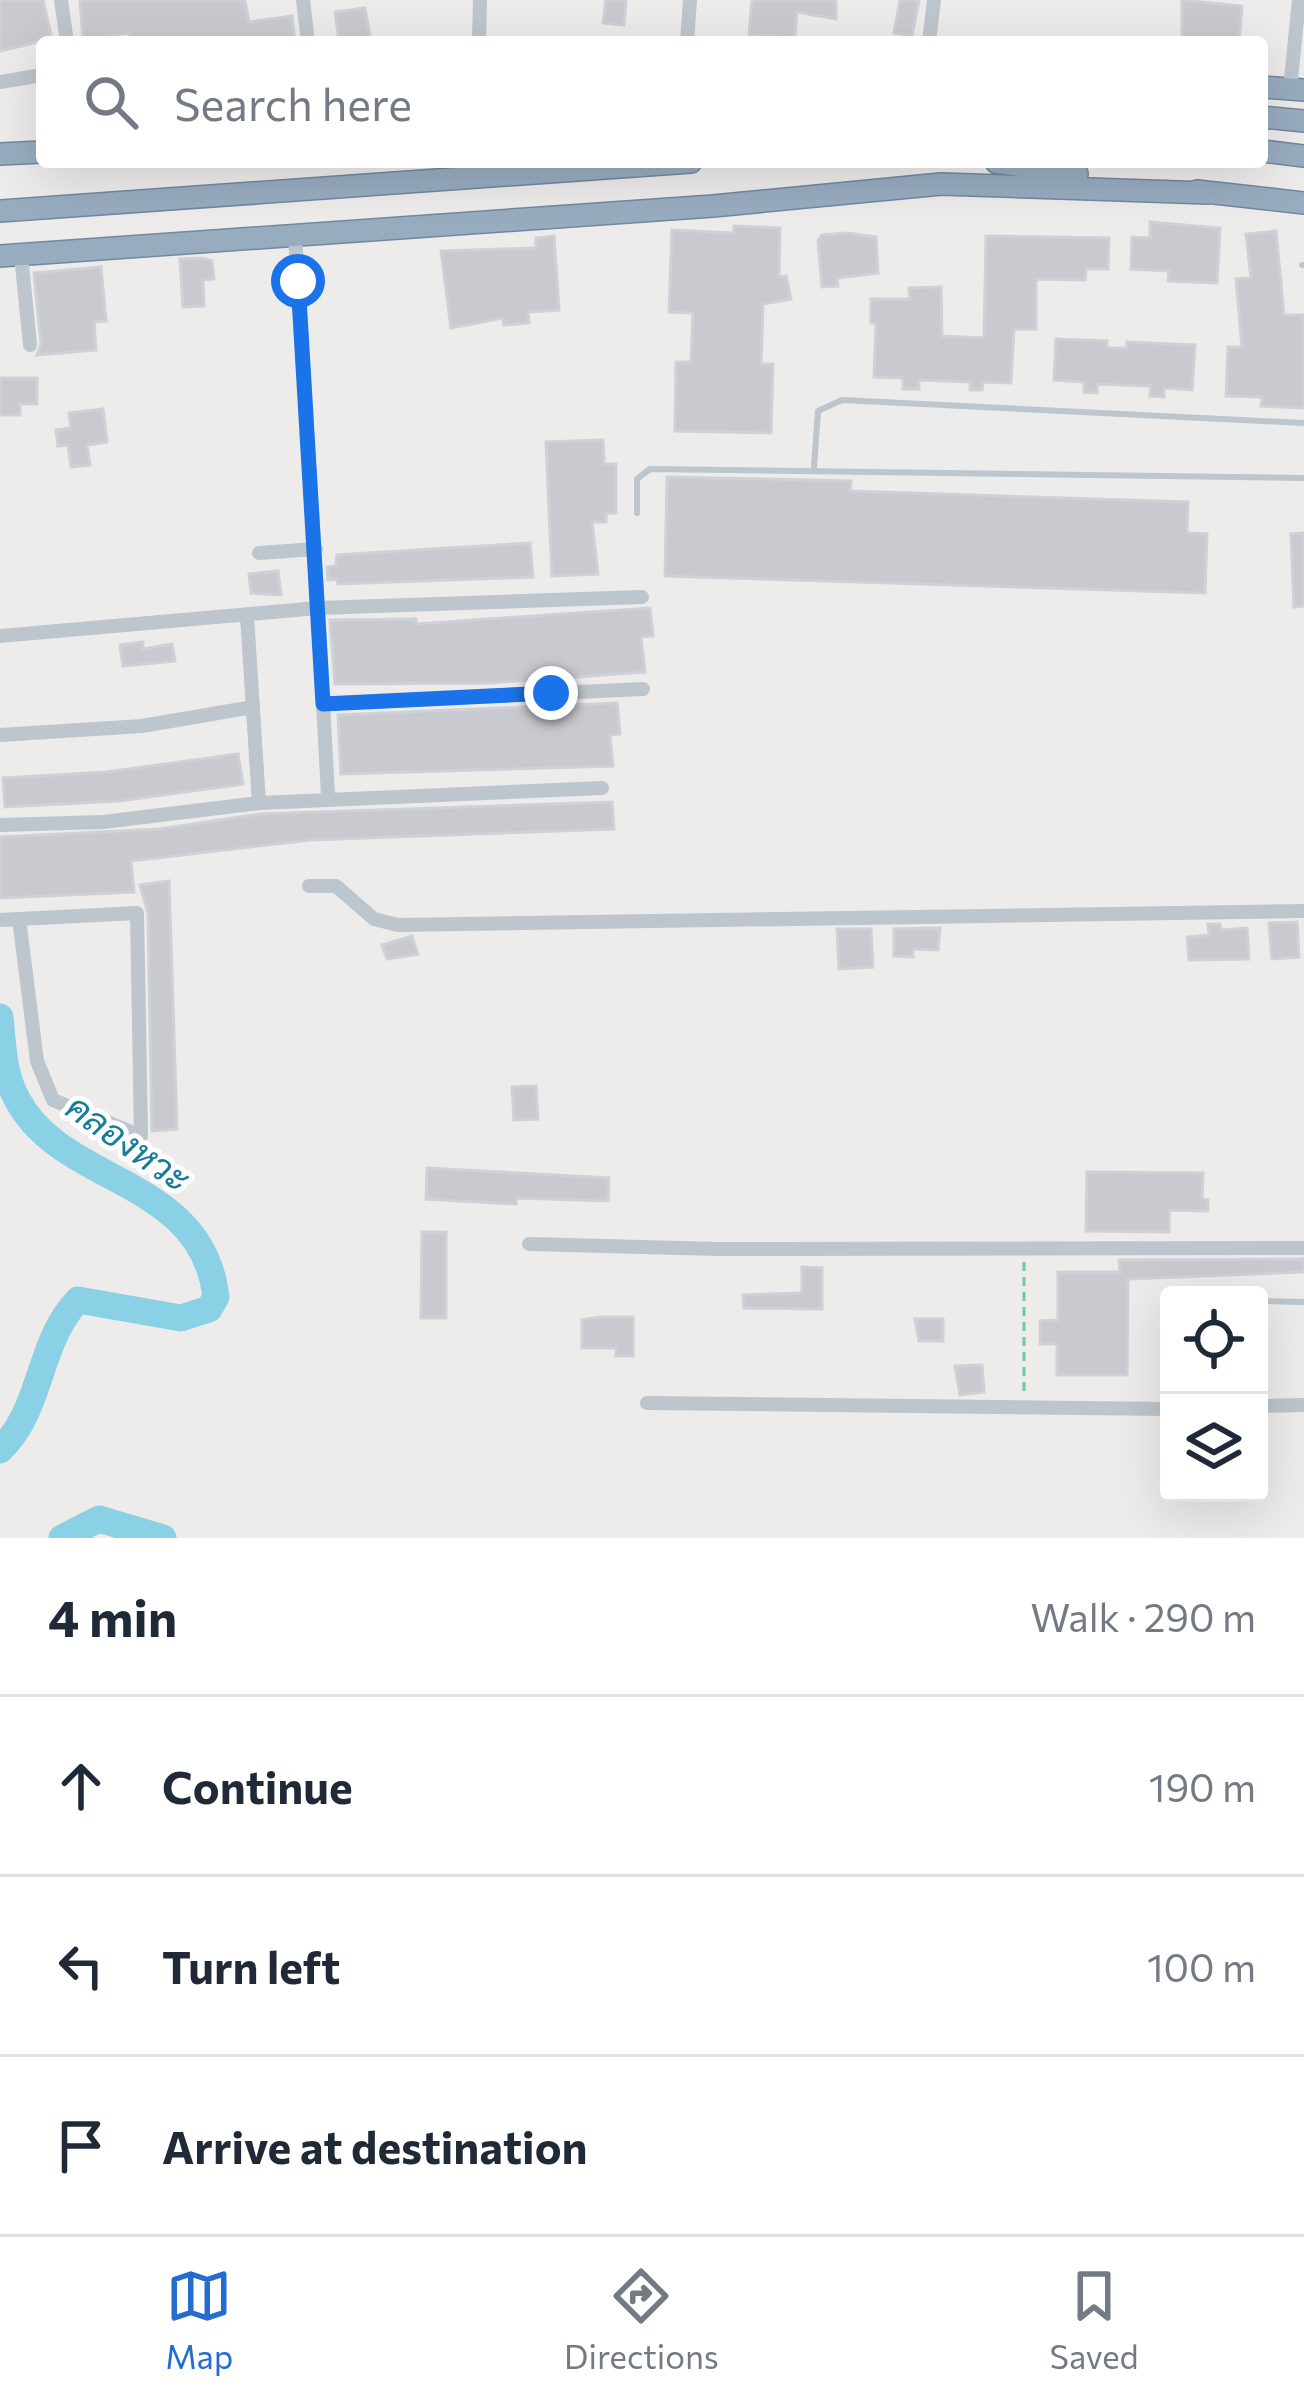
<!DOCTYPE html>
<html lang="en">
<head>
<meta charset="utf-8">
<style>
	body { margin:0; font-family:Commissioner,Sarabun,sans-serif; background:#f2f2f3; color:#1f2937 }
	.controls { position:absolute; right:36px; bottom:36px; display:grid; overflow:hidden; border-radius:12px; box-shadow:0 12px 48px #0002 }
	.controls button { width:108px; height:108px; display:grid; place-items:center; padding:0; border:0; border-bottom:3px solid #e0e1e3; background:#fff; color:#1f2937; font:60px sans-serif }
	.stop { position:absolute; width:36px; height:36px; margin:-27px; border:9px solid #1a73e8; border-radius:50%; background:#fff }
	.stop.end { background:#1a73e8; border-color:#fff; box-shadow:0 3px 12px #0008 }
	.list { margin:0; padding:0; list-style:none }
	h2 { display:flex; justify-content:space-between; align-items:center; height:156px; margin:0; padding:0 48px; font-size:51px }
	h2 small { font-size:39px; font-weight:400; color:#747a83 }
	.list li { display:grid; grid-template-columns:78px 1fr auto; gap:36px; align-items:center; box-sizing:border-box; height:180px; padding:0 48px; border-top:3px solid #e0e1e3 }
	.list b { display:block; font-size:45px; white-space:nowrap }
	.list em { font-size:39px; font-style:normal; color:#747a83 }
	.icon { flex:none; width:66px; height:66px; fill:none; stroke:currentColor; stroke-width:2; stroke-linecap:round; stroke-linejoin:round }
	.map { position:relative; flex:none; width:1304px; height:1538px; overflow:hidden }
	.search { position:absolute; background:#fff; box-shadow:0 12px 48px #0002; left:36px; right:36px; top:36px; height:132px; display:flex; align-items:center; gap:30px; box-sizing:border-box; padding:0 42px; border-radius:12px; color:#747a83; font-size:45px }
	.sheet { height:696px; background:#fff }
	nav { display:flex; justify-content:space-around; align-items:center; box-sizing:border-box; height:168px; border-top:3px solid #e0e1e3; background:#fff; font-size:33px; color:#747a83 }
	nav a { display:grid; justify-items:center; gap:6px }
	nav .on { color:#246dcf }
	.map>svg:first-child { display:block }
</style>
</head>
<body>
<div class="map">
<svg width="1304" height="1538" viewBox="0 0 1304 1538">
	<rect width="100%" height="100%" fill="#eeebeb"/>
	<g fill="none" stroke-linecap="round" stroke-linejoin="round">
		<path stroke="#8ad1e5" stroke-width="27" d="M 0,1017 C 3,1045 3,1074 17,1099 C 63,1187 202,1176 216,1297 L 209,1309 L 181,1318 L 78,1300 C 37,1343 43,1409 0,1450
			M 62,1538 L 99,1519 L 163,1538"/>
	</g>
	<path fill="#c8cad0" stroke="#cfd1d7" stroke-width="3" d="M 0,0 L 43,0 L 52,39 L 0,51 Z
		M 80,0 L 245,0 L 249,22 L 292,16 L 295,42 L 130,42 L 129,33 L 83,40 Z
		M 606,0 L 626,0 L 624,25 L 603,23 Z
		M 752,0 L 836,0 L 836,19 L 797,12 L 795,37 L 749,34 Z
		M 900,0 L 919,0 L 912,36 L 894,33 Z
		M 1182,0 L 1242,6 L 1239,42 L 1182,42 Z
		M 365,8 L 371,42 L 339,42 L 335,12 Z
		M 1150,222 L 1220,228 L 1217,283 L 1168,281 L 1169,271 L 1131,269 L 1132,237 L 1150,238 Z
		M 734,226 L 780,228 L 779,277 L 786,276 L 791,299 L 763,304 L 761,364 L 773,364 L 771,433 L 675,431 L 676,362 L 691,362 L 693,313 L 669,312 L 672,230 L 734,233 Z
		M 1276,231 L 1284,315 L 1304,315 L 1304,408 L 1261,406 L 1262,397 L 1226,396 L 1228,347 L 1242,347 L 1236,279 L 1251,278 L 1246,234 Z
		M 847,233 L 876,237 L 878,273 L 837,278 L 838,286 L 822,287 L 818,241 L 822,235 Z
		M 554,236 L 559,310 L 528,312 L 529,323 L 504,325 L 503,318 L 451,328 L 441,251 L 536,248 L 536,238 Z
		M 986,236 L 1109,238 L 1108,269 L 1086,269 L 1085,280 L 1036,279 L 1036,329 L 1014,329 L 1011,383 L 983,382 L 982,390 L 970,390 L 970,382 L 919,380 L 919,389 L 903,389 L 903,378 L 874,377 L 876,323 L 871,323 L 871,299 L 910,299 L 909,288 L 941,287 L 942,336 L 984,338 Z
		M 202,258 L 212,261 L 214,279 L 203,280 L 204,306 L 183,307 L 180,259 Z
		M 101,267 L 106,321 L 94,322 L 96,350 L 37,355 L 41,344 L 34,273 Z
		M 1056,339 L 1107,341 L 1107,348 L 1127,348 L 1127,342 L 1195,345 L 1192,390 L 1164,388 L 1164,397 L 1150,396 L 1151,386 L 1097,384 L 1097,393 L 1084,392 L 1084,382 L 1054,380 Z
		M 0,378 L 37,378 L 37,404 L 20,404 L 20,415 L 0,415 Z
		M 103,409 L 107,442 L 87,445 L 90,465 L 71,467 L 68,445 L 58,446 L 56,430 L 71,428 L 69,413 Z
		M 603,440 L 604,464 L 616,464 L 616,513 L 606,513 L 606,522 L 592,522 L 598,574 L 552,576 L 546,442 Z
		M 667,477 L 851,481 L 850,491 L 1188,502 L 1187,533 L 1207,534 L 1205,593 L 665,576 Z
		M 1304,533 L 1304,606 L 1294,607 L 1291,534 Z
		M 530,543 L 533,577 L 338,584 L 337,579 L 328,580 L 327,567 L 336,566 L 337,555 Z
		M 278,571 L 281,595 L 251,593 L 249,574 Z
		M 650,608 L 653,636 L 641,637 L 645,672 L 490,683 L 335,684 L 330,620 L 416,619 L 416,624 Z
		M 143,642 L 143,649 L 172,644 L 175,661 L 123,666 L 120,645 Z
		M 617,703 L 620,734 L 610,735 L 613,766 L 341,774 L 338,715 Z
		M 238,754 L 243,784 L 119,801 L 5,807 L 3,778 L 107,772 Z
		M 612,802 L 614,829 L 310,840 L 131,861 L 134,892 L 0,898 L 0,837 L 160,829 L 260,814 Z
		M 169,881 L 177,1129 L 152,1131 L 148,913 L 140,885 Z
		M 1297,922 L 1299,957 L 1272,959 L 1269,923 Z
		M 1208,924 L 1220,924 L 1221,930 L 1247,928 L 1249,959 L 1189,960 L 1187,937 L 1209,935 Z
		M 940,928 L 938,950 L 913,949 L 913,957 L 894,956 L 894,929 Z
		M 837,929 L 871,929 L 873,967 L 839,969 Z
		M 412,936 L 418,954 L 387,959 L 382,945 Z
		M 536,1086 L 538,1119 L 514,1120 L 512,1087 Z
		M 427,1168 L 609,1178 L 608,1201 L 516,1198 L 516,1204 L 426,1199 Z
		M 1087,1172 L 1203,1173 L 1202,1199 L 1208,1200 L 1208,1211 L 1169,1210 L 1169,1232 L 1086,1231 Z
		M 422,1232 L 446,1232 L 446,1318 L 421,1318 Z
		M 1304,1259 L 1304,1272 L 1128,1279 L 1127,1375 L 1057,1375 L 1057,1344 L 1040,1344 L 1040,1321 L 1058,1320 L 1058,1272 L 1120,1272 L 1119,1260 Z
		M 802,1267 L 822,1268 L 822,1309 L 744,1308 L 743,1295 L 802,1293 Z
		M 600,1317 L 633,1317 L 633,1356 L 616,1356 L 616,1348 L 582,1348 L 582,1320 Z
		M 915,1319 L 943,1319 L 943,1341 L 919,1341 Z
		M 982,1365 L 984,1392 L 960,1395 L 955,1366 Z"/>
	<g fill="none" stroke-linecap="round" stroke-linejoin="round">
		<g stroke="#7188a3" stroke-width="24">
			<path id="trunk" d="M 1262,87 L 1304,90
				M 1262,117 L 1304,121
				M 1262,151 L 1304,156
				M 0,154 L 42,152
				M 996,162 L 1077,174
				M 1197,191 L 1304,203
				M 0,211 L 691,162
				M 0,256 L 713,206 L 941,184 L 1208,193"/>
		</g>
		<path stroke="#75c59f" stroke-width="3" stroke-dasharray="9 6" stroke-linecap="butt" d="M 1024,1262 L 1024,1391"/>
		<path stroke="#bdc5cd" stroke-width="6" d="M 1302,265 L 1304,265
			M 814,467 L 818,411 L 842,400 L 1304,423
			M 637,513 L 637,479 L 650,469 L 1304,478
			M 1259,1301 L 1304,1302"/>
		<path stroke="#bdc5cd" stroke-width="14" d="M 61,0 L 67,42
			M 303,0 L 308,42
			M 479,42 L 480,0
			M 687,42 L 690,0
			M 929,42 L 934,0
			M 0,82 L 42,75
			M 1290,89 L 1299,0
			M 295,236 L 318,608 L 642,597
			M 21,255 L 30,345
			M 259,553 L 316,549
			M 247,616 L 259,803 L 602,788
			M 0,636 L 318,608 L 328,796
			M 323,704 L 643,689
			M 0,735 L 142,726 L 253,707
			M 0,825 L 103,822 L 259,803
			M 309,886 L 336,886 L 374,919 L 398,925 L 1304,911
			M 0,920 L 137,913 L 141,1136 L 53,1100 L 37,1061 L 19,919
			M 529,1244 L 718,1249 L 1304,1248
			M 647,1403 L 1169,1409
			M 1259,1406 L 1304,1405"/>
		<use href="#trunk" stroke="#98acc0" stroke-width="21"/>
	</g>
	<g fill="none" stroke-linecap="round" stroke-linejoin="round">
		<path stroke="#1a73e8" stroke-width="15" d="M 298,281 L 323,704 L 551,693"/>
	</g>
	<g text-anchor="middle" stroke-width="10" stroke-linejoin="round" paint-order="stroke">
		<g font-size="36" font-style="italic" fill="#157d9a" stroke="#fff">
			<text transform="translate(128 1143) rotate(35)" y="13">คลองหวะ</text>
		</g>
	</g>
</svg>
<div class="controls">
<button><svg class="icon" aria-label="locate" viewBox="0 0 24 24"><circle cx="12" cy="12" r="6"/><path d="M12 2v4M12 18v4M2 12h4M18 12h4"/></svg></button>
<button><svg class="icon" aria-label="layers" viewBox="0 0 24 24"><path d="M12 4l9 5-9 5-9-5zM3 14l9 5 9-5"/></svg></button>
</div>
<div class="stop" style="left:298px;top:281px"></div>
<div class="stop end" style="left:551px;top:693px"></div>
<div class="search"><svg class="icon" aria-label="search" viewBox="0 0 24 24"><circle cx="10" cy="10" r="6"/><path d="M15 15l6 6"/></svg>Search here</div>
</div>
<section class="sheet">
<h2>4 min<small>Walk · 290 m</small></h2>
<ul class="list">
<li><svg class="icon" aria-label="ahead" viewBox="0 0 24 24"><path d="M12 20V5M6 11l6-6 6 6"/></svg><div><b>Continue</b></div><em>190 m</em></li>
<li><svg class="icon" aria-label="left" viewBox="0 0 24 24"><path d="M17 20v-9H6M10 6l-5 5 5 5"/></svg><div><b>Turn left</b></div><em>100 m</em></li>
<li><svg class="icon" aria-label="arrive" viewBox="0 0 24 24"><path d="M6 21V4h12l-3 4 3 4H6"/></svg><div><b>Arrive at destination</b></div></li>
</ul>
</section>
<nav>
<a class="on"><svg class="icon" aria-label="map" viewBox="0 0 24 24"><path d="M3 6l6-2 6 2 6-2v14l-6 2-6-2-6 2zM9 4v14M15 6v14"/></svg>Map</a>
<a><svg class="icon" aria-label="directions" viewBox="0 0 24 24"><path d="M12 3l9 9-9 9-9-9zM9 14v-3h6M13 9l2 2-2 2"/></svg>Directions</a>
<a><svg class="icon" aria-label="saved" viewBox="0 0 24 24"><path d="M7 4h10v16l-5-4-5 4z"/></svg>Saved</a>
</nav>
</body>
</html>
